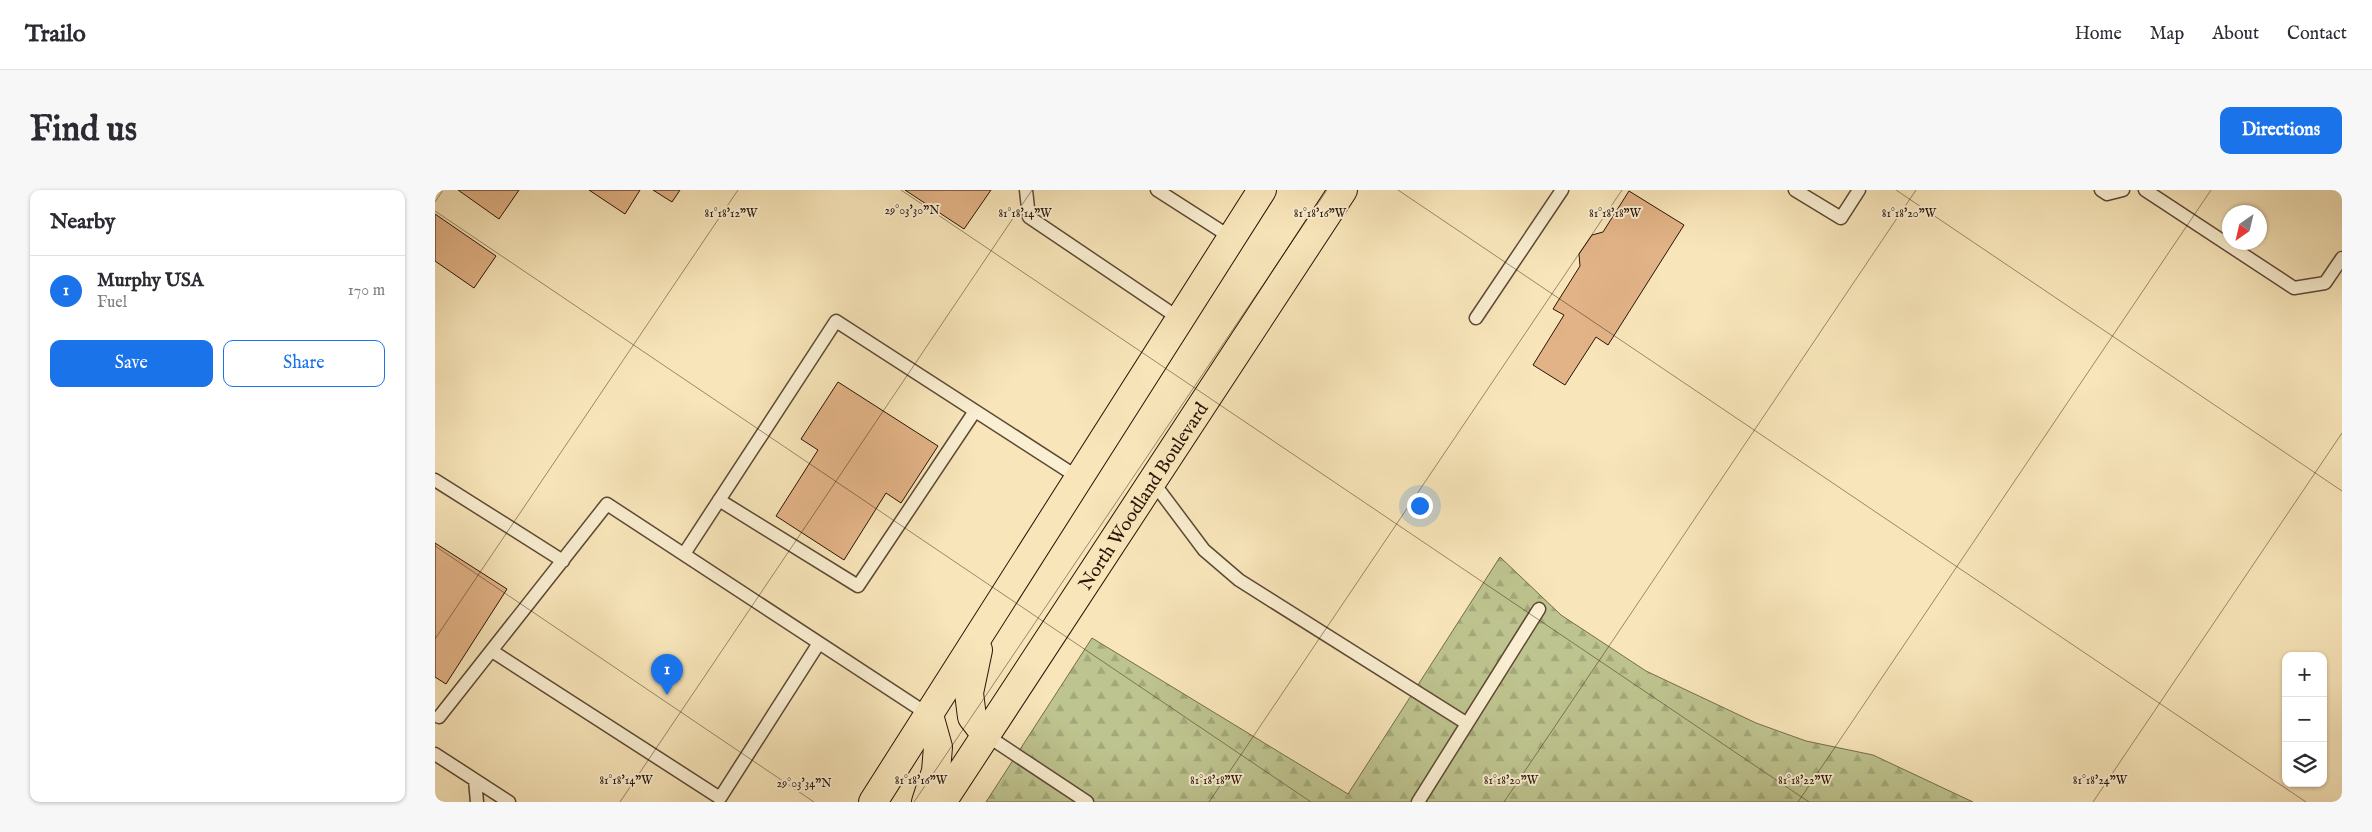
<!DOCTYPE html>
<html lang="en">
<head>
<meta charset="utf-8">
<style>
	body { margin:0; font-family:"IM FELL English",serif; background:#f7f7f7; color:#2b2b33 }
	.controls { position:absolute; right:15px; bottom:15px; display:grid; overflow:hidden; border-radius:10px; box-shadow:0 1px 4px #0004 }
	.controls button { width:45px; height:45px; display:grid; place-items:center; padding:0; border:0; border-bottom:1px solid #e1e1e2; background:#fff; color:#2b2b33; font:25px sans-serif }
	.compass { position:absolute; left:1787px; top:15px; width:45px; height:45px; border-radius:50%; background:#fff; box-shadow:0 1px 4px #0004; rotate:214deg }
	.you { position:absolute; left:984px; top:315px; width:18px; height:18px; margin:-12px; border:4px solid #fff; border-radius:50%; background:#1a73e8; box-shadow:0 0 0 8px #1a73e833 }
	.badge { display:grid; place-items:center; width:32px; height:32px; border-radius:50%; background:#1a73e8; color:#fff; font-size:16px; font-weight:700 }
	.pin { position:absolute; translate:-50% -41px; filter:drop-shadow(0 1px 2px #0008) }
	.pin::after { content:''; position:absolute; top:26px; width:18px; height:15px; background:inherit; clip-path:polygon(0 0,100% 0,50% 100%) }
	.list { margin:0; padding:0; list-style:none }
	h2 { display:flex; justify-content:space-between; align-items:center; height:65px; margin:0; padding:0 20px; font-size:21px }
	h2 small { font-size:16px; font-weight:400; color:#7c7c81 }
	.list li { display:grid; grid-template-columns:32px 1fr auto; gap:15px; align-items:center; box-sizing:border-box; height:70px; padding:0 20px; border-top:1px solid #e1e1e2 }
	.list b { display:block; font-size:19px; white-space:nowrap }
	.list p { margin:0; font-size:16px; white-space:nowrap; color:#7c7c81 }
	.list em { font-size:16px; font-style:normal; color:#7c7c81 }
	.actions { display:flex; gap:10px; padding:15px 20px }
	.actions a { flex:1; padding:11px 0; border:1px solid #1a73e8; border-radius:10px; text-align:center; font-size:18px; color:#1a73e8 }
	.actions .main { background:#1a73e8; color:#fff }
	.icon { flex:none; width:28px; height:28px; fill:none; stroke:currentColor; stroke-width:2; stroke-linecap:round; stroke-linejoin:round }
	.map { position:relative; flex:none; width:1907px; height:612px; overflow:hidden; border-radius:10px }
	header { display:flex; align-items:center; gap:30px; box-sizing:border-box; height:70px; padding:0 25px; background:#fff; border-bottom:1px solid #e1e1e2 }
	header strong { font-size:24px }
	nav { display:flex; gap:28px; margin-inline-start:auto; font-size:18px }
	.intro { display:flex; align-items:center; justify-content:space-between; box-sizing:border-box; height:120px; padding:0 30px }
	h1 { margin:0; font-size:35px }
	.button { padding:12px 22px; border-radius:10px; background:#1a73e8; color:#fff; font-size:18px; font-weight:700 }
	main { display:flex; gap:30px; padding:0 30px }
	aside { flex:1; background:#fff; border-radius:10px; box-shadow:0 1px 4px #0004 }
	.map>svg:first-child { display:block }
</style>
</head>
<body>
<header>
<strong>Trailo</strong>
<nav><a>Home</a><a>Map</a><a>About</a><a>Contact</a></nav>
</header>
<div class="intro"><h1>Find us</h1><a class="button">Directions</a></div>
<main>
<aside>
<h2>Nearby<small></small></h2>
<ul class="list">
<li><span class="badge">1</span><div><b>Murphy USA</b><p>Fuel</p></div><em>170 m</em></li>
</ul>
<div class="actions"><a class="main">Save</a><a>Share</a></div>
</aside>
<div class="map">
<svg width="1907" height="612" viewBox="0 0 1907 612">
	<defs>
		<pattern id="forest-firs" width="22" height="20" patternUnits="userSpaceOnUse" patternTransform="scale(1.25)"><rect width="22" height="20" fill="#bec48f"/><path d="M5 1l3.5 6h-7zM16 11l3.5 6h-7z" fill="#a3a87a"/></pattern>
	</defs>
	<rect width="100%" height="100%" fill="#f8e6ba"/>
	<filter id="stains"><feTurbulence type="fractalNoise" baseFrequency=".004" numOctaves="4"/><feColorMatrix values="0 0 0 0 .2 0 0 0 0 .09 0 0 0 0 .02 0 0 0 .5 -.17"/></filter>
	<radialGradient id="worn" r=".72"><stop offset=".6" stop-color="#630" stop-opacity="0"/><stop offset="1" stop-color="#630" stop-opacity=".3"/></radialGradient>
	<path fill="url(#forest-firs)" stroke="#746c4b" d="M 1065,367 L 1126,425 L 1211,481 L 1321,533 L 1371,551 L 1438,565 L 1538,612 L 551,612 L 657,448 L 913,604 Z"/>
	<path fill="#e2b386" stroke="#2a1307" d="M 23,0 L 84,0 L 64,29 Z
		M 154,0 L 205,0 L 190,24 Z
		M 218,0 L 245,0 L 237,12 Z
		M 470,0 L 556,0 L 529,39 Z
		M 1194,1 L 1249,35 L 1173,155 L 1161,147 L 1130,195 L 1098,175 L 1129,125 L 1118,119 L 1145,76 L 1144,64 L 1157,45 L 1168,42 Z
		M 0,24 L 61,66 L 39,98 L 0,71 Z
		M 403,192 L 503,256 L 466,313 L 451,303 L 409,370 L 341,326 L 383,260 L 366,249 Z
		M 0,353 L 72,399 L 11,494 L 0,487 Z"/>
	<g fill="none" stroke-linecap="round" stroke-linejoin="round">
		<g stroke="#5e4834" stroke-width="15">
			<path id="service" d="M 591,0 L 594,27 L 745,129
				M 722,0 L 797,48
				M 1360,0 L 1406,28 L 1424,0
				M 1666,0 L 1672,4 L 1688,0
				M 1710,0 L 1859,98 L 1890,93 L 1907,68
				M 1041,128 L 1127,0
				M 0,290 L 128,371
				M 718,292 L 769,360 L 804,390 L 1031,533
				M 284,310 L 423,396 L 540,221
				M 249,364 L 401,131 L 644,288
				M 57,461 L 285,608 L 384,453
				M 4,527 L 172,314 L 494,525
				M 551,545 L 652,612
				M 0,564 L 74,612
				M 40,590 L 42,612
				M 983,612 L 1104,419"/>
		</g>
		<g stroke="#2a1307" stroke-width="30">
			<g id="primary">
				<path d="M 543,460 L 534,503 L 537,527 L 551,545"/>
				<path d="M 438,612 L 827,0"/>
				<path d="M 491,612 L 501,581 L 503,557 L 494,525"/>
				<path id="s1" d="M 507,612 L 908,0"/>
			</g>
		</g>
		<use href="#service" stroke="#faefd2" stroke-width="12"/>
		<use href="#primary" stroke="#f8e6ba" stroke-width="28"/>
	</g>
	<path fill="none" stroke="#2a1307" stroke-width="1" stroke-opacity="0.45" d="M 466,0 L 1374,612M 963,0 L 1871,612M 1461,0 L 1907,301M 0,12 L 8,0M 0,21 L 876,612M 0,356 L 379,612M 0,449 L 303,0M 185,612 L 597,0M 479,612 L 892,0M 774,612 L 1187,0M 1069,612 L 1481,0M 1363,612 L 1776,0M 1658,612 L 1907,243"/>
	<g text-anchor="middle" stroke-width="4" stroke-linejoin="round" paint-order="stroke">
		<g font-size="19" fill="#2a1307" stroke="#faefd2">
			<text dy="7" stroke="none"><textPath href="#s1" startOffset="366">North Woodland Boulevard</textPath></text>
		</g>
	</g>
	<g font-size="12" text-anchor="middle" fill="#2a1307" stroke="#faefd2" stroke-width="4" stroke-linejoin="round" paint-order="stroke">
		<text x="477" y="24">29°03'30"N</text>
		<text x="296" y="27">81°18'12"W</text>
		<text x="590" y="27">81°18'14"W</text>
		<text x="885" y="27">81°18'16"W</text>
		<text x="1180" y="27">81°18'18"W</text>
		<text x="1474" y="27">81°18'20"W</text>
		<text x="191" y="594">81°18'14"W</text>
		<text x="486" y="594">81°18'16"W</text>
		<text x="781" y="594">81°18'18"W</text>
		<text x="1076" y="594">81°18'20"W</text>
		<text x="1370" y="594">81°18'22"W</text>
		<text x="1665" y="594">81°18'24"W</text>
		<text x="369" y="597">29°03'34"N</text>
	</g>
	<rect width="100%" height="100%" filter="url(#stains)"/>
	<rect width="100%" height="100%" fill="url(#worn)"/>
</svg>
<div class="controls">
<button>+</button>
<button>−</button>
<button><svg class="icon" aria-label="layers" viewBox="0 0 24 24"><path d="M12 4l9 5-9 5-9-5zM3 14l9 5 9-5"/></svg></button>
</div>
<svg class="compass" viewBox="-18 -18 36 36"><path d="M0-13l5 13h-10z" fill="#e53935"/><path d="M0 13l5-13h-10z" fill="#7c7c81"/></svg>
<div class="you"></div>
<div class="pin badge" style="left:232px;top:505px">1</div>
</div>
</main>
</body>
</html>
